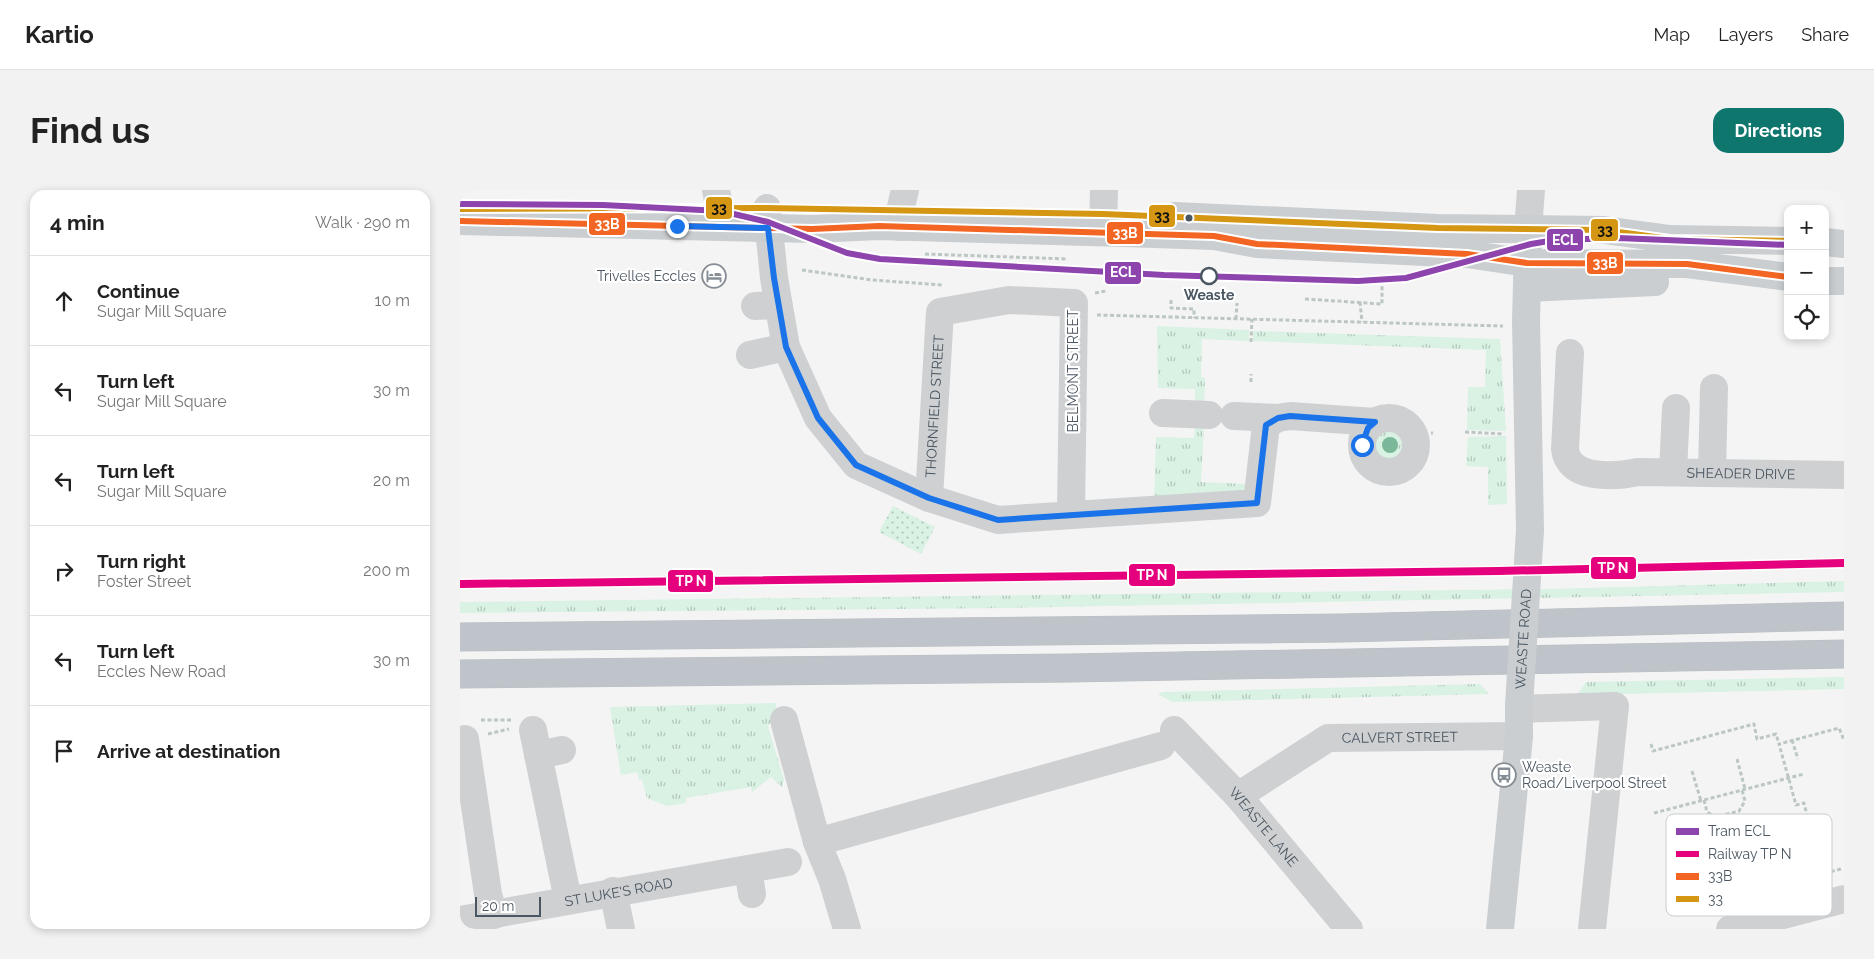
<!DOCTYPE html>
<html lang="en">
<head>
<meta charset="utf-8">
<style>
	body { margin:0; font-family:Raleway,sans-serif; background:#f2f2f2; color:#222 }
	.controls { position:absolute; right:15px; top:15px; display:grid; overflow:hidden; border-radius:10px; box-shadow:0 2px 8px #0003 }
	.controls button { width:45px; height:45px; display:grid; place-items:center; padding:0; border:0; border-bottom:1px solid #e0e0e0; background:#fff; color:#222; font:25px sans-serif }
	.scale { position:absolute; left:15px; bottom:12px; width:66px; box-sizing:border-box; padding-left:5px; border:2px solid #4a5661; border-top:0; font-size:14px; line-height:18px; white-space:nowrap; color:#4a5661; -webkit-text-stroke:4px #fff; paint-order:stroke }
	.stop { position:absolute; width:15px; height:15px; margin:-11px; border:4px solid #1a73e8; border-radius:50%; background:#fff }
	.stop.end { background:#1a73e8; border-color:#fff; box-shadow:0 1px 5px #0008 }
	.list { margin:0; padding:0; list-style:none }
	h2 { display:flex; justify-content:space-between; align-items:center; height:65px; margin:0; padding:0 20px; font-size:21px }
	h2 small { font-size:16px; font-weight:400; color:#767676 }
	.list li { display:grid; grid-template-columns:32px 1fr auto; gap:15px; align-items:center; box-sizing:border-box; height:90px; padding:0 20px; border-top:1px solid #e0e0e0 }
	.list b { display:block; font-size:19px; white-space:nowrap }
	.list p { margin:0; font-size:16px; white-space:nowrap; color:#767676 }
	.list em { font-size:16px; font-style:normal; color:#767676 }
	.icon { flex:none; width:28px; height:28px; fill:none; stroke:currentColor; stroke-width:2; stroke-linecap:round; stroke-linejoin:round }
	.map { position:relative; flex:none; width:1384px; height:739px; overflow:hidden; border-radius:15px }
	header { display:flex; align-items:center; gap:30px; box-sizing:border-box; height:70px; padding:0 25px; background:#fff; border-bottom:1px solid #e0e0e0 }
	header strong { font-size:24px }
	nav { display:flex; gap:28px; margin-inline-start:auto; font-size:18px }
	.intro { display:flex; align-items:center; justify-content:space-between; box-sizing:border-box; height:120px; padding:0 30px }
	h1 { margin:0; font-size:35px }
	.button { padding:12px 22px; border-radius:15px; background:#0f766e; color:#fff; font-size:18px; font-weight:700 }
	main { display:flex; gap:30px; padding:0 30px }
	aside { flex:1; background:#fff; border-radius:15px; box-shadow:0 2px 8px #0003 }
	.map>svg:first-child { display:block }
</style>
</head>
<body>
<header>
<strong>Kartio</strong>
<nav><a>Map</a><a>Layers</a><a>Share</a></nav>
</header>
<div class="intro"><h1>Find us</h1><a class="button">Directions</a></div>
<main>
<aside>
<h2>4 min<small>Walk · 290 m</small></h2>
<ul class="list">
<li><svg class="icon" aria-label="ahead" viewBox="0 0 24 24"><path d="M12 20V5M6 11l6-6 6 6"/></svg><div><b>Continue</b><p>Sugar Mill Square</p></div><em>10 m</em></li>
<li><svg class="icon" aria-label="left" viewBox="0 0 24 24"><path d="M17 20v-9H6M10 6l-5 5 5 5"/></svg><div><b>Turn left</b><p>Sugar Mill Square</p></div><em>30 m</em></li>
<li><svg class="icon" aria-label="left" viewBox="0 0 24 24"><path d="M17 20v-9H6M10 6l-5 5 5 5"/></svg><div><b>Turn left</b><p>Sugar Mill Square</p></div><em>20 m</em></li>
<li><svg class="icon" aria-label="right" viewBox="0 0 24 24"><path d="M7 20v-9h11M14 6l5 5-5 5"/></svg><div><b>Turn right</b><p>Foster Street</p></div><em>200 m</em></li>
<li><svg class="icon" aria-label="left" viewBox="0 0 24 24"><path d="M17 20v-9H6M10 6l-5 5 5 5"/></svg><div><b>Turn left</b><p>Eccles New Road</p></div><em>30 m</em></li>
<li><svg class="icon" aria-label="arrive" viewBox="0 0 24 24"><path d="M6 21V4h12l-3 4 3 4H6"/></svg><div><b>Arrive at destination</b></div></li>
</ul>
</aside>
<div class="map">
<svg width="1384" height="739" viewBox="0 0 1384 739">
	<defs>
		<pattern id="grass-tufts" width="24" height="20" patternUnits="userSpaceOnUse" patternTransform="scale(1.25)"><rect width="24" height="20" fill="#d9f2e3"/><path d="M3 7l-1-3M5 7V3M7 7l1-3M15 17l-1-3M17 17v-4M19 17l1-3" fill="none" stroke="#b2c7bb"/></pattern>
		<pattern id="park-dots" width="8" height="8" patternUnits="userSpaceOnUse" patternTransform="scale(1.25)"><rect width="8" height="8" fill="#d9f2e3"/><path d="M2 2h.1M6 6h.1" fill="none" stroke="#b2c7bb" stroke-width="1.8" stroke-linecap="round"/></pattern>
	</defs>
	<rect width="100%" height="100%" fill="#f4f4f4"/>
	<path fill="url(#grass-tufts)" d="M 697,136 L 789,140 L 789,151 L 742,149 L 741,187 L 745,188 L 744,214 L 735,213 L 735,199 L 698,198 Z
		M 793,141 L 1040,149 L 1046,241 L 1007,240 L 1008,197 L 1025,197 L 1026,160 L 793,151 Z
		M 735,233 L 744,234 L 741,292 L 787,294 L 787,308 L 694,313 L 696,247 L 734,248 Z
		M915 255a15 15 0 1 1 30 0a15 15 0 1 1-30 0Z
		M 1046,246 L 1047,314 L 1028,315 L 1028,277 L 1006,276 L 1008,247 Z
		M 1384,391 L 1384,402 L 549,418 L 0,423 L 0,412 L 1088,399 Z
		M 1384,487 L 1384,499 L 1117,505 L 1126,492 Z
		M 1020,494 L 1029,504 L 712,512 L 698,504 L 703,502 Z
		M 316,513 L 316,524 L 308,536 L 324,590 L 322,597 L 311,587 L 292,602 L 291,597 L 226,608 L 226,613 L 207,616 L 187,608 L 182,590 L 179,590 L 177,582 L 161,585 L 150,517 Z"/>
	<path fill="url(#park-dots)" d="M 433,316 L 475,337 L 461,364 L 419,342 Z"/>
	<g fill="none" stroke-linecap="round" stroke-linejoin="round">
		<g stroke="#b9bec3" stroke-width="29">
			<path id="highway" d="M 0,447 L 882,438 L 1384,426
				M 0,484 L 610,478 L 1384,464"/>
		</g>
		<path stroke="#bcc7c4" stroke-width="3" stroke-dasharray="4 2.5" stroke-linecap="butt" d="M 465,64 L 608,69
			M 342,80 L 412,90 L 483,95
			M 635,103 L 646,101
			M 845,109 L 922,114 L 922,85
			M 711,110 L 711,118 L 734,119 L 734,128
			M 900,112 L 902,132
			M 637,125 L 1043,136
			M 776,129 L 777,113
			M 791,152 L 792,129
			M 791,192 L 791,184
			M 1005,242 L 1044,244
			M 971,243 L 973,243
			M 21,530 L 52,530
			M 28,544 L 49,539
			M 1332,550 L 1338,569
			M 1191,554 L 1193,561 L 1294,534 L 1297,549 L 1316,544 L 1319,554
			M 1277,569 L 1285,599
			M 1232,581 L 1241,611
			M 1244,610 L 1247,622 L 1256,627 L 1279,621 L 1285,611 L 1282,600
			M 1194,623 L 1344,584
			M 1268,624 L 1285,690
			M 1265,670 L 1296,662
			M 1381,679 L 1362,684 L 1344,613 L 1336,615 L 1319,554 L 1379,538 L 1384,550
			M 1345,688 L 1362,684"/>
		<g stroke="#ced0d2" stroke-width="28">
			<path d="M 256,0 L 263,36"/>
			<path d="M 307,18 L 314,88 L 326,157 L 358,228 L 396,275 L 469,308 L 538,330 L 797,313 L 806,235 L 818,228 L 830,226 L 915,232"/>
			<path d="M 440,37 L 440,21 L 445,0"/>
			<path d="M 1068,39 L 1071,0"/>
			<path d="M 643,42 L 644,0"/>
			<path d="M 295,116 L 318,115"/>
			<path id="s1" d="M 1110,163 L 1105,259 C 1108,290 1154,287 1178,282 L 1384,285"/>
			<path d="M 290,165 L 326,157"/>
			<path d="M 703,223 L 749,225"/>
			<path d="M 774,226 L 818,228"/>
			<circle cx="929" cy="255" r="27"/>
			<path d="M 1213,282 L 1216,218"/>
			<path d="M 1252,283 L 1254,198"/>
			<path id="s2" d="M 469,308 L 480,122 L 549,110 L 614,113 L 611,324"/>
			<path d="M 1059,519 L 1155,516 L 1132,739"/>
			<path d="M 324,530 L 357,652 L 372,689 L 387,739"/>
			<path d="M 73,540 L 108,710"/>
			<path id="s3" d="M 714,540 L 778,606 L 889,739"/>
			<path d="M 5,549 L 28,704 L 34,725"/>
			<path d="M 78,565 L 102,560"/>
			<path id="s4" d="M 778,606 L 868,548 L 1059,546"/>
			<path d="M 357,652 L 701,556"/>
			<path d="M 288,680 L 292,704"/>
			<path d="M 153,701 L 161,739"/>
			<path id="s5" d="M 0,730 L 328,672"/>
			<path d="M 1270,739 L 1384,709"/>
		</g>
		<path stroke="#caced1" stroke-width="28" d="M 715,26 L 978,38 L 1144,40 L 1210,49 L 1328,51
			M 0,31 L 352,39 L 419,36 L 664,43 L 754,46 L 797,54 L 1007,64 L 1067,73 L 1227,74 L 1328,87
			M 1365,52 L 1384,54
			M 1068,56 L 1066,131 L 1070,340
			M 1365,91 L 1384,91
			M 1067,98 L 1195,92
			M 1040,739 L 1059,546 L 1059,515"/>
		<use href="#highway" stroke="#bec4c9" stroke-width="28"/>
		<path stroke="#caced1" stroke-width="28" id="s6" d="M 1059,515 L 1070,340"/>
		<g stroke="#fff" stroke-width="10">
			<path id="bus-1" d="M 0,31 L 352,39 L 419,36 L 754,46 L 797,54 L 1007,64 L 1067,73 L 1227,74 L 1328,87"/>
		</g>
		<g stroke="#fff" stroke-width="10">
			<path id="bus-2" d="M 0,19 L 307,18 L 643,24 L 978,38 L 1144,40 L 1210,49 L 1328,51"/>
		</g>
		<use href="#bus-1" stroke="#f26522" stroke-width="6"/>
		<use href="#bus-2" stroke="#d49613" stroke-width="6"/>
		<g stroke="#fff" stroke-width="11">
			<path id="rail-1" d="M 0,394 L 1039,381 L 1384,373"/>
		</g>
		<use href="#rail-1" stroke="#e5007d" stroke-width="8"/>
		<g stroke="#fff" stroke-width="10">
			<path id="tram-1" d="M 0,14 L 143,15 L 261,21 L 308,32 L 387,63 L 420,69 L 704,85 L 898,91 L 946,88 L 1071,54 L 1095,50 L 1158,48 L 1328,55"/>
		</g>
		<use href="#tram-1" stroke="#8e44ad" stroke-width="6"/>
	</g>
	<circle fill="#7ab899" cx="930" cy="255" r="8"/>
	<g fill="none" stroke-linecap="round" stroke-linejoin="round">
		<path stroke="#1a73e8" stroke-width="6" d="M 217,36 L 308,38 L 314,88 L 326,157 L 358,228 L 396,275 L 469,308 L 538,330 L 797,313 L 806,235 L 818,228 L 830,226 L 915,232 L 908,238 L 902,255"/>
	</g>
	<defs>
		<g id="hotel-ring" transform="scale(1.25)"><circle r="9.5" fill="#fff" stroke="#868d94" stroke-width="1.5"/><path d="M-6-4.5h1.5V1H6V5H4.5V3h-9V5H-6ZM-4 0a1.8 1.8 0 1 1 3.6 0ZM.5 0V-2.5h3Q6-2.5 6 0Z" fill="#868d94"/></g>
		<g id="bus-ring" transform="scale(1.25)"><circle r="9.5" fill="#fff" stroke="#868d94" stroke-width="1.5"/><path d="M-5-6H5V4H4V6H2V4H-2V6H-4V4H-5ZM-3.5-4V0h7V-4ZM-3.5 1.2v1.5H-2V1.2ZM2 1.2v1.5H3.5V1.2Z" fill="#868d94"/></g>
	</defs>
	<g fill-rule="evenodd">
		<use href="#hotel-ring" x="254" y="86"/>
		<use href="#bus-ring" x="1044" y="585"/>
	</g>
	<circle fill="#4a5661" stroke="#fff" stroke-width="2" cx="729" cy="28" r="4.5"/>
	<circle fill="#fff" stroke="#4a5661" stroke-width="2.5" cx="749" cy="86" r="8"/>
	<g text-anchor="middle" stroke-width="4.5" stroke-linejoin="round" paint-order="stroke">
		<g font-size="14" fill="#4a5661" stroke="#fff" text-anchor="end">
			<text x="236" y="91">Trivelles Eccles</text>
			<text x="1062" y="582" text-anchor="start">Weaste<tspan x="1062" dy="16">Road/Liverpool Street</tspan></text>
		</g>
		<g font-size="14" font-weight="bold" fill="#4a5661" stroke="#fff">
			<text x="749" y="110">Weaste</text>
		</g>
		<g font-size="14" fill="#4a5661" stroke="#fff">
			<text transform="translate(613 181) rotate(-90)" y="5">BELMONT STREET</text>
			<text dy="5" stroke="none"><textPath href="#s2" startOffset="92">THORNFIELD STREET</textPath></text>
			<text dy="5" stroke="none"><textPath href="#s1" startOffset="285">SHEADER DRIVE</textPath></text>
			<text dy="5" stroke="none"><textPath href="#s6" startOffset="66">WEASTE ROAD</textPath></text>
			<text dy="5" stroke="none"><textPath href="#s4" startOffset="179">CALVERT STREET</textPath></text>
			<text dy="5" stroke="none"><textPath href="#s3" startOffset="132">WEASTE LANE</textPath></text>
			<text dy="5" stroke="none"><textPath href="#s5" startOffset="161">ST LUKE'S ROAD</textPath></text>
		</g>
	</g>
	<rect x="1206" y="624" width="166" height="102" rx="8" fill="#fff" stroke="#c9ccd0" stroke-width="1"/>
	<rect x="1216" y="638" width="23" height="7" fill="#8e44ad"/>
	<rect x="1216" y="661" width="23" height="6" fill="#e5007d"/>
	<rect x="1216" y="683" width="23" height="7" fill="#f26522"/>
	<rect x="1216" y="706" width="23" height="6" fill="#d49613"/>
	<g font-size="14" fill="#4a5661">
		<text x="1248" y="646">Tram ECL</text>
		<text x="1248" y="669">Railway TP N</text>
		<text x="1248" y="691">33B</text>
		<text x="1248" y="714">33</text>
	</g>
	<g stroke="#fff" stroke-width="2">
		<rect x="245" y="6" width="28" height="24" rx="5" fill="#d49613"/>
		<rect x="688" y="14" width="28" height="24" rx="5" fill="#d49613"/>
		<rect x="128" y="22" width="38" height="24" rx="5" fill="#f26522"/>
		<rect x="1130" y="28" width="29" height="24" rx="5" fill="#d49613"/>
		<rect x="646" y="31" width="38" height="24" rx="5" fill="#f26522"/>
		<rect x="1086" y="38" width="38" height="24" rx="5" fill="#8e44ad"/>
		<rect x="1126" y="61" width="38" height="24" rx="5" fill="#f26522"/>
		<rect x="644" y="71" width="38" height="24" rx="5" fill="#8e44ad"/>
		<rect x="1130" y="366" width="47" height="24" rx="5" fill="#e5007d"/>
		<rect x="668" y="373" width="48" height="24" rx="5" fill="#e5007d"/>
		<rect x="207" y="379" width="47" height="24" rx="5" fill="#e5007d"/>
	</g>
	<g font-size="14" text-anchor="middle" font-weight="bold" fill="#fff">
		<text x="147" y="39">33B</text>
		<text x="665" y="48">33B</text>
		<text x="1105" y="55">ECL</text>
		<text x="1145" y="78">33B</text>
		<text x="663" y="87">ECL</text>
		<text x="1153" y="383">TP N</text>
		<text x="692" y="390">TP N</text>
		<text x="231" y="396">TP N</text>
	</g>
	<g font-size="14" text-anchor="middle" font-weight="bold" fill="#111">
		<text x="259" y="23">33</text>
		<text x="702" y="31">33</text>
		<text x="1145" y="45">33</text>
	</g>
</svg>
<div class="controls">
<button>+</button>
<button>−</button>
<button><svg class="icon" aria-label="locate" viewBox="0 0 24 24"><circle cx="12" cy="12" r="6"/><path d="M12 2v4M12 18v4M2 12h4M18 12h4"/></svg></button>
</div>
<div class="scale">20 m</div>
<div class="stop" style="left:902px;top:255px"></div>
<div class="stop end" style="left:217px;top:36px"></div>
</div>
</main>
</body>
</html>
